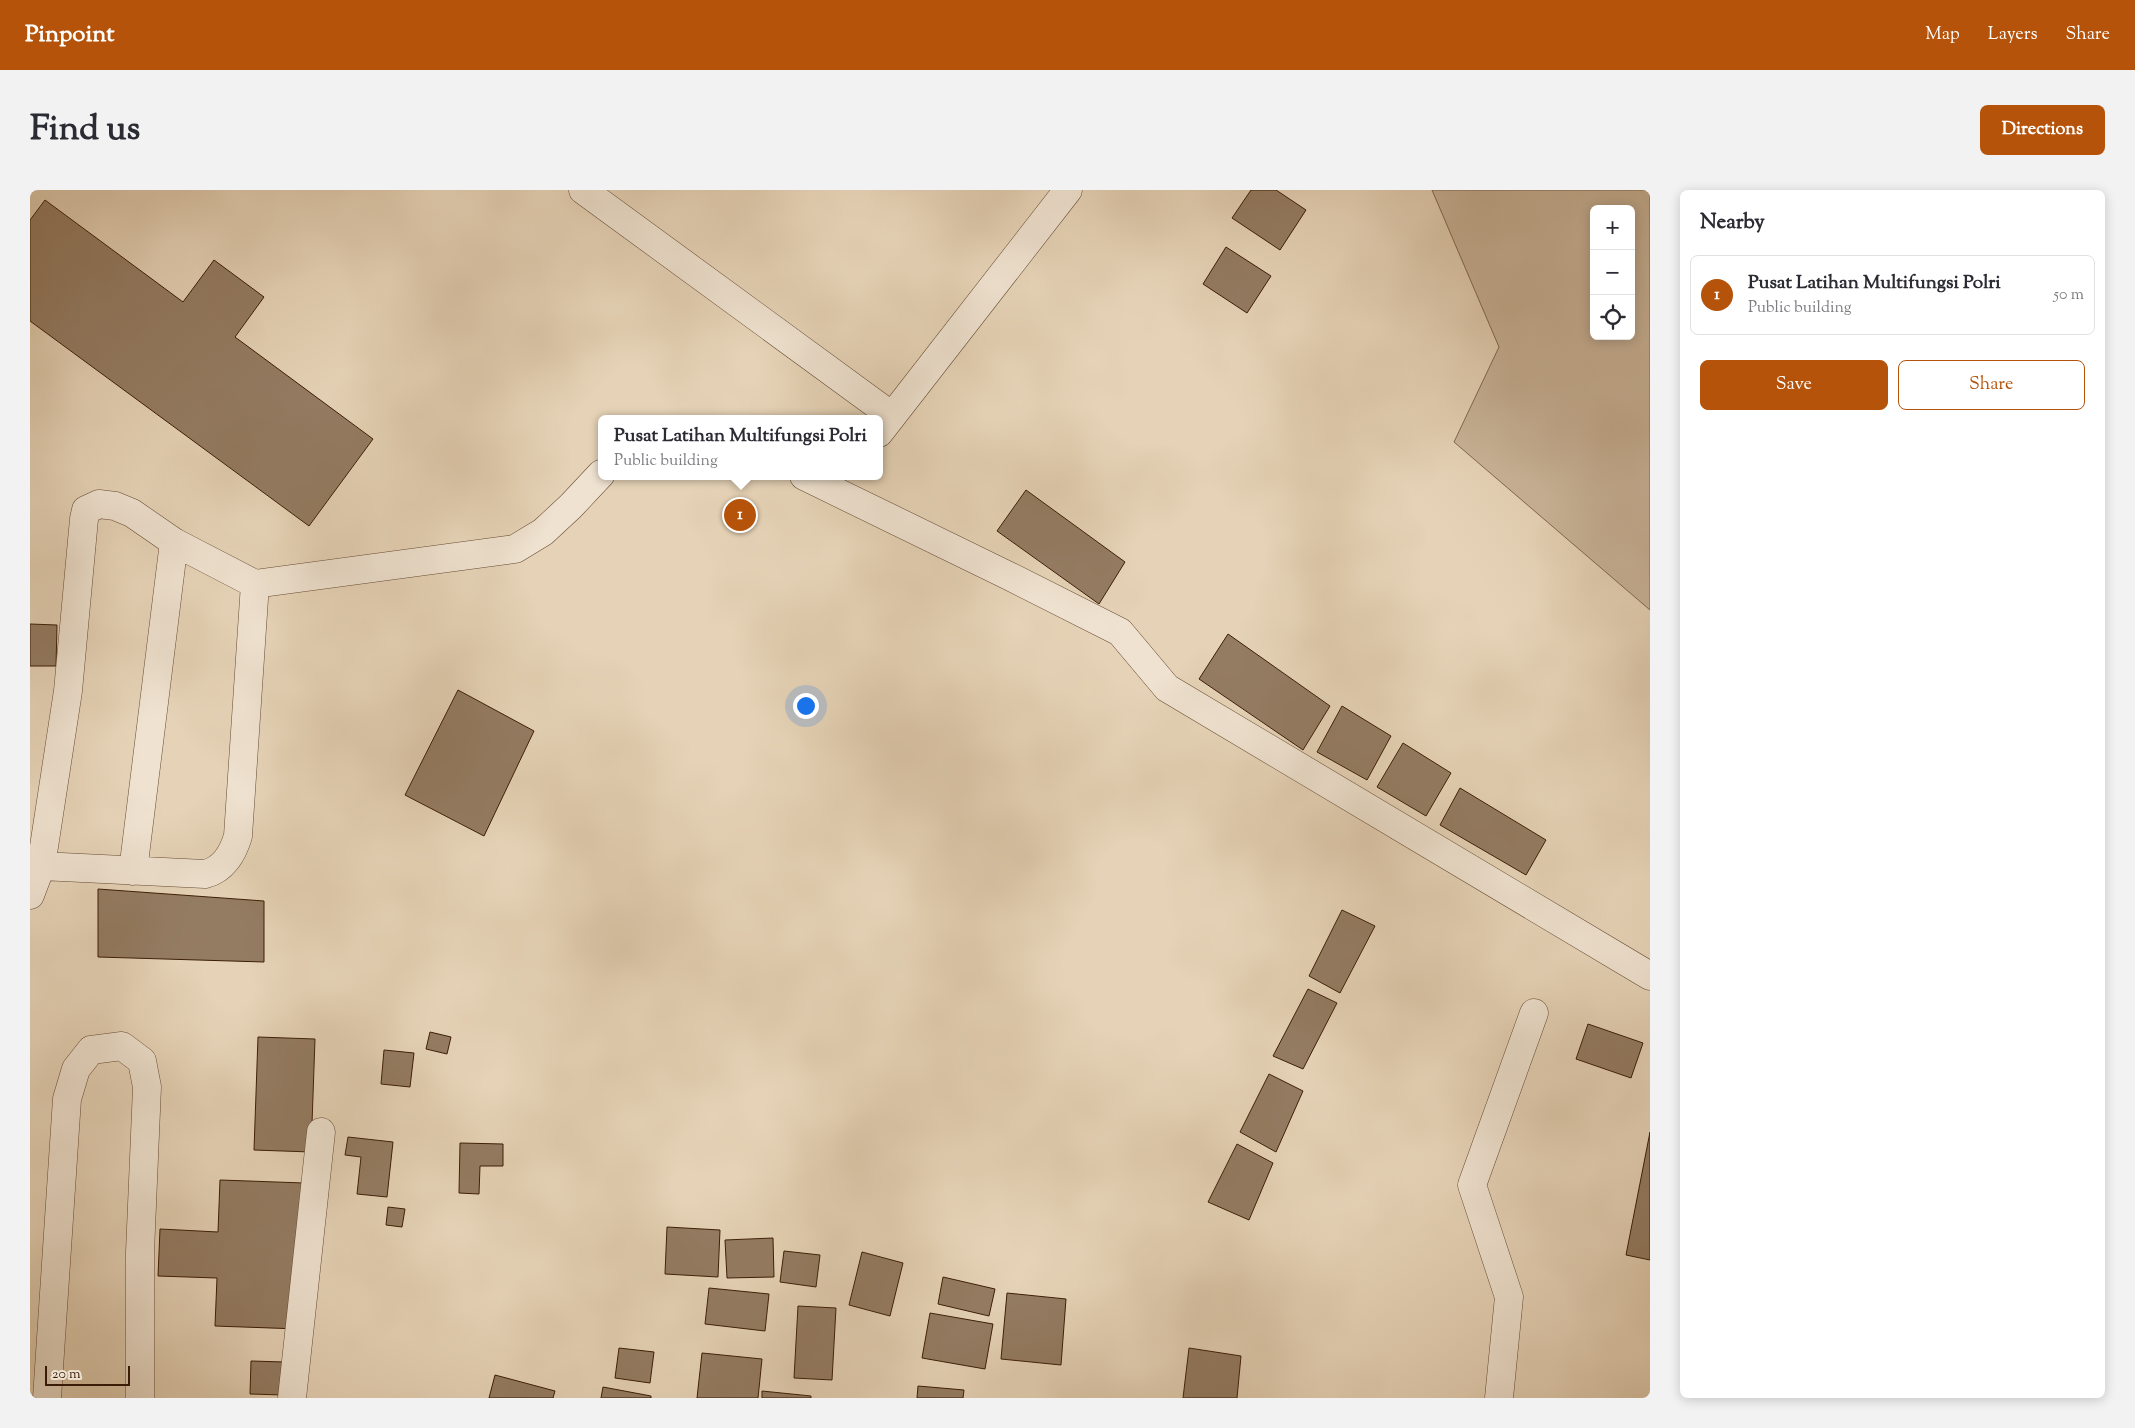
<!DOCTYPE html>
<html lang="en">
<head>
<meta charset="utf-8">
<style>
	body { margin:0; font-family:"Sorts Mill Goudy",serif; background:#f2f2f3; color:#2b2b33 }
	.controls { position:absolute; right:15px; top:15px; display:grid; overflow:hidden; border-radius:8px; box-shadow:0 2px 12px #0003 }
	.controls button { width:45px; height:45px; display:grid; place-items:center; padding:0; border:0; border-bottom:1px solid #e1e1e2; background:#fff; color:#2b2b33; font:25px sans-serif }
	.scale { position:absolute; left:15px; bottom:12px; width:85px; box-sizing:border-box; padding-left:5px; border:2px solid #3b1d07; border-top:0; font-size:14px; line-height:18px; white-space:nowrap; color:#3b1d07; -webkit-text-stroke:4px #efe2d0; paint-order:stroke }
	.you { position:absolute; left:775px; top:515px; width:18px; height:18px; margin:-12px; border:4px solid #fff; border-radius:50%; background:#1a73e8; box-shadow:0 0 0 8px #1a73e833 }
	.badge { display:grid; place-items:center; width:32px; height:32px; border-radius:50%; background:#b45309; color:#fff; font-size:16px; font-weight:700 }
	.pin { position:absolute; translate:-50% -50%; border:2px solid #fff; box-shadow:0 1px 5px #0006 }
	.popup { position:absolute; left:568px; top:225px; width:285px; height:65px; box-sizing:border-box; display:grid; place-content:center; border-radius:8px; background:#fff; filter:drop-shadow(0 1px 4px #0005); font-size:16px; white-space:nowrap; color:#7c7c81 }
	.popup b { font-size:19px; color:#2b2b33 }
	.popup::after { content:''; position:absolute; left:50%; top:100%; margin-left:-10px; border:10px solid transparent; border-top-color:#fff }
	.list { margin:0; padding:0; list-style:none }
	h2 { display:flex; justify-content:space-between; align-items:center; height:65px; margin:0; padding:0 20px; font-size:21px }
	h2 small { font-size:16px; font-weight:400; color:#7c7c81 }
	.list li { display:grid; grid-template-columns:32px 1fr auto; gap:15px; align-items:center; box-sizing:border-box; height:80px; margin:0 10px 10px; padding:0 10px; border:1px solid #e1e1e2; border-radius:8px }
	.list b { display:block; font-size:19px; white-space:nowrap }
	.list p { margin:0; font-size:16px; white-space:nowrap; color:#7c7c81 }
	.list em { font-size:16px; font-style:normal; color:#7c7c81 }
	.actions { display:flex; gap:10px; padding:15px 20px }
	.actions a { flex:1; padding:11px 0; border:1px solid #b45309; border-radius:8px; text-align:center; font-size:18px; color:#b45309 }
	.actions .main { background:#b45309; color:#fff }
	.icon { flex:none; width:28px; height:28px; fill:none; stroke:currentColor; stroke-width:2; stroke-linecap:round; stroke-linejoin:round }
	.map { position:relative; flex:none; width:1620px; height:1208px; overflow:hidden; border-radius:8px }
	header { display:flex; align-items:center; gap:30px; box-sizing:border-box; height:70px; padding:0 25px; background:#b45309; color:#fff }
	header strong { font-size:24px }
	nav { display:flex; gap:28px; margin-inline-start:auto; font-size:18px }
	.intro { display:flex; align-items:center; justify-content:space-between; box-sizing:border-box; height:120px; padding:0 30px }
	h1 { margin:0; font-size:35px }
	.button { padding:12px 22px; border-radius:8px; background:#b45309; color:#fff; font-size:18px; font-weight:700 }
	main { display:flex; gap:30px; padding:0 30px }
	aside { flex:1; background:#fff; border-radius:8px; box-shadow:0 2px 12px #0003 }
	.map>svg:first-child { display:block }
</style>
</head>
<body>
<header>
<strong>Pinpoint</strong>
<nav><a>Map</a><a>Layers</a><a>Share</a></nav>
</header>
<div class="intro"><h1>Find us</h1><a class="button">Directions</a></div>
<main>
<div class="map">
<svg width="1620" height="1208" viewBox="0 0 1620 1208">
	<rect width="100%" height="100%" fill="#e6d3b7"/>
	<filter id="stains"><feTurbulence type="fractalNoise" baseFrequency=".004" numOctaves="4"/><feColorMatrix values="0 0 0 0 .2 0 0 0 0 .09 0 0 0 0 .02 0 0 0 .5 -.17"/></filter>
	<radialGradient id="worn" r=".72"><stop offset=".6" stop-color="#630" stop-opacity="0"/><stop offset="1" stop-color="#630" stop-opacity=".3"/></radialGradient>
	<path fill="#c9b499" stroke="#826850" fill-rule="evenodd" d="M 1402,0 L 1620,0 L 1620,420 L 1424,252 L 1469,157 ZM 1564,19 L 1601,19 L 1601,146 L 1564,146 Z"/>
	<path fill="#947c63" stroke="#3b1d07" d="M 1221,0 L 1246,0 L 1276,20 L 1250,60 L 1202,28 Z
		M 15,10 L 153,112 L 184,70 L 234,107 L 205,147 L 343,249 L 279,336 L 0,131 L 0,30 Z
		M 1196,57 L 1241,86 L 1217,123 L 1173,94 Z
		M 996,300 L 1095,372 L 1069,414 L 967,341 Z
		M 0,434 L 27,435 L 26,476 L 0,476 Z
		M 1198,444 L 1300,516 L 1273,560 L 1169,489 Z
		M 428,500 L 504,541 L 454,646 L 375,605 Z
		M 1312,516 L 1361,546 L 1337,590 L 1287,562 Z
		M 1373,553 L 1421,583 L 1396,626 L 1347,597 Z
		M 1430,598 L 1516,650 L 1496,685 L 1410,635 Z
		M 68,699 L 234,711 L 234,772 L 68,767 Z
		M 1312,720 L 1345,736 L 1310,803 L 1279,786 Z
		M 1278,799 L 1307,813 L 1273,879 L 1243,866 Z
		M 1558,834 L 1613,853 L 1601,888 L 1546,869 Z
		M 400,842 L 421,847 L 417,864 L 396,859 Z
		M 228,847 L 285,849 L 281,962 L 224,960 Z
		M 354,860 L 384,863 L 380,897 L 351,894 Z
		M 1239,884 L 1273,901 L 1246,962 L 1210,942 Z
		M 1620,942 L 1620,1070 L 1596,1065 Z
		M 318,947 L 363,952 L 357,1007 L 327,1004 L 331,967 L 315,965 Z
		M 430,953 L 473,954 L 473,976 L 450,976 L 449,1004 L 429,1003 Z
		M 1207,954 L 1243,973 L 1219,1030 L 1178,1012 Z
		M 190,990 L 274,993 L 269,1139 L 185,1136 L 187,1088 L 128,1086 L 130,1039 L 188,1042 Z
		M 358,1017 L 375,1019 L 372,1037 L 356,1035 Z
		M 637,1037 L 690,1040 L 688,1087 L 635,1084 Z
		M 743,1048 L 744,1087 L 697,1088 L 695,1050 Z
		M 754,1061 L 790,1065 L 786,1097 L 750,1092 Z
		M 832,1062 L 873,1073 L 860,1126 L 819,1115 Z
		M 913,1087 L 965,1099 L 959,1126 L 908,1114 Z
		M 679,1098 L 739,1104 L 735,1141 L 675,1134 Z
		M 977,1103 L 1036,1109 L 1031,1175 L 971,1169 Z
		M 768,1116 L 806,1118 L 802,1190 L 764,1188 Z
		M 900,1123 L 963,1134 L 955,1179 L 892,1168 Z
		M 589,1158 L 624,1162 L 620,1193 L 585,1188 Z
		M 1159,1158 L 1211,1166 L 1207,1208 L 1153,1208 Z
		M 672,1163 L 732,1169 L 728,1208 L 667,1208 Z
		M 221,1171 L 254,1172 L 253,1205 L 220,1204 Z
		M 465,1185 L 525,1201 L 523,1208 L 459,1208 Z
		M 888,1196 L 934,1200 L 933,1208 L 887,1208 Z
		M 573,1197 L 621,1206 L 621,1208 L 571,1208 Z
		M 732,1201 L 781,1206 L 781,1208 L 732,1208 Z"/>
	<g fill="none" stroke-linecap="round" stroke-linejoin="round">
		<g stroke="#664a33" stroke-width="29">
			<path id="minor" d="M 553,0 L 862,226
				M 849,243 L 1038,0
				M 774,286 L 979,386 L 1090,442 L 1137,498 L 1620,786
				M 225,394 L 485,359 L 513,342 L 541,316 L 571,284
				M 103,681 L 144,352
				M 0,705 L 11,676 L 38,501 L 54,329 L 56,320 L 69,314 L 85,316 L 102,323 L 144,352 L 225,394 L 208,646 C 203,663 193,680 175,684 L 11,676
				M 17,1208 L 37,909 L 46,879 L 61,860 L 92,856 L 112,871 L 117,897 L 110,1062 L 110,1208
				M 262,1208 L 291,942
				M 1469,1208 L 1479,1107 L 1442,995 L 1504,823"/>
		</g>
		<use href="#minor" stroke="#efe2d0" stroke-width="28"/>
	</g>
	<rect width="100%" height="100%" filter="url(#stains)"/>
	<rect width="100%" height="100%" fill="url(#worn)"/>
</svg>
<div class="controls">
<button>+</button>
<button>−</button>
<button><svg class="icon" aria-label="locate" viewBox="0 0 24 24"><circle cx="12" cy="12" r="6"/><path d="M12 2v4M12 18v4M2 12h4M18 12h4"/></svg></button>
</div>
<div class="scale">20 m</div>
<div class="you"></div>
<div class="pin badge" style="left:710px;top:325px">1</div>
<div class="popup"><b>Pusat Latihan Multifungsi Polri</b>Public building</div>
</div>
<aside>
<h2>Nearby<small></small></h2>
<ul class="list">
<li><span class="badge">1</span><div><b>Pusat Latihan Multifungsi Polri</b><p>Public building</p></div><em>50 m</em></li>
</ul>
<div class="actions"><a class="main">Save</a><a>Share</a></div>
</aside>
</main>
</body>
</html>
